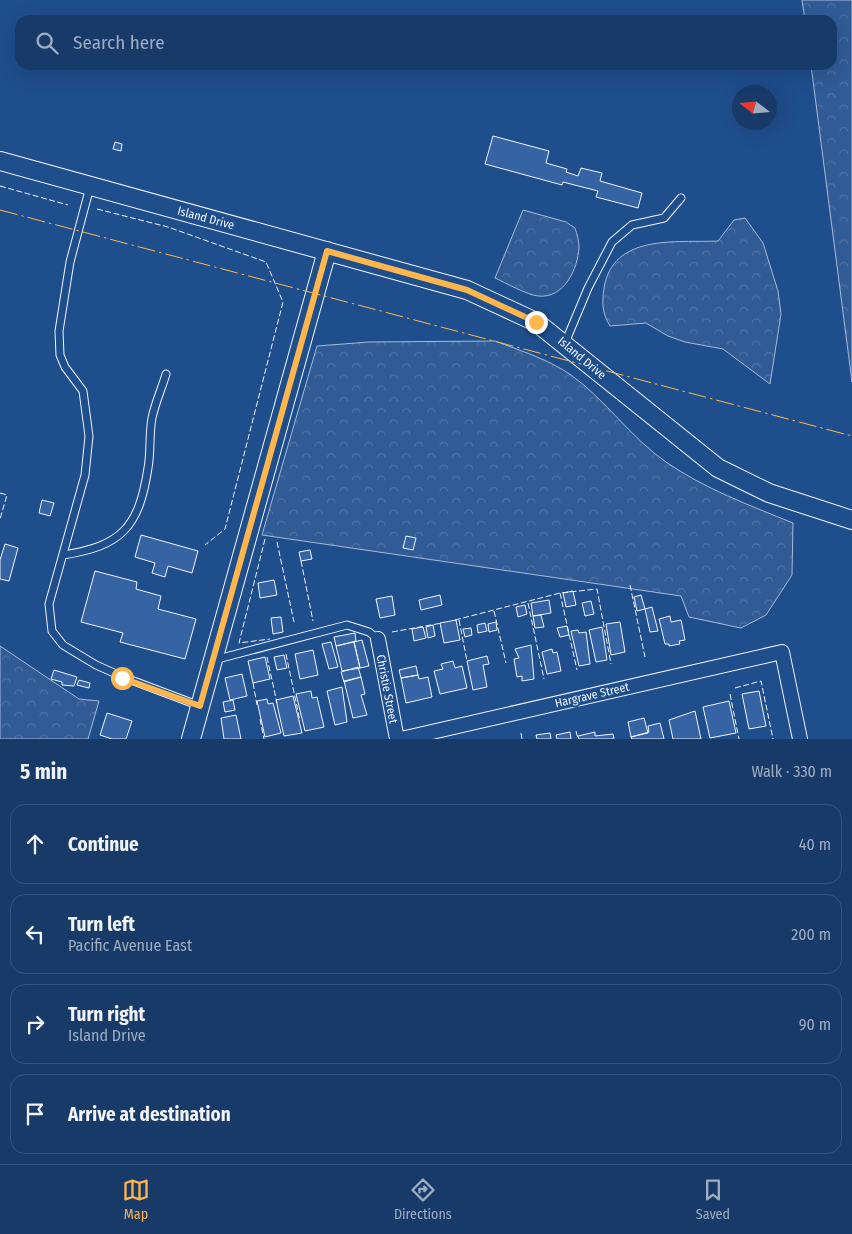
<!DOCTYPE html>
<html lang="en">
<head>
<meta charset="utf-8">
<style>
	body { margin:0; font-family:"Fira Sans Condensed",sans-serif; background:#20416f; color:#f1f3f6 }
	.compass { position:absolute; left:732px; top:85px; width:45px; height:45px; border-radius:50%; background:#173a69; box-shadow:0 5px 20px #0002; rotate:286deg }
	.stop { position:absolute; width:15px; height:15px; margin:-11px; border:4px solid #ffb74d; border-radius:50%; background:#fff }
	.stop.end { background:#ffb74d; border-color:#fff; box-shadow:0 1px 5px #0008 }
	.list { margin:0; padding:0; list-style:none }
	h2 { display:flex; justify-content:space-between; align-items:center; height:65px; margin:0; padding:0 20px; font-size:21px }
	h2 small { font-size:16px; font-weight:400; color:#9eadc0 }
	.list li { display:grid; grid-template-columns:32px 1fr auto; gap:15px; align-items:center; box-sizing:border-box; height:80px; margin:0 10px 10px; padding:0 10px; border:1px solid #36547d; border-radius:15px }
	.list b { display:block; font-size:19px; white-space:nowrap }
	.list p { margin:0; font-size:16px; white-space:nowrap; color:#9eadc0 }
	.list em { font-size:16px; font-style:normal; color:#9eadc0 }
	.icon { flex:none; width:28px; height:28px; fill:none; stroke:currentColor; stroke-width:2; stroke-linecap:round; stroke-linejoin:round }
	.map { position:relative; flex:none; width:852px; height:739px; overflow:hidden }
	.search { position:absolute; background:#173a69; box-shadow:0 5px 20px #0002; left:15px; right:15px; top:15px; height:55px; display:flex; align-items:center; gap:12px; box-sizing:border-box; padding:0 18px; border-radius:15px; color:#9eadc0; font-size:19px }
	.sheet { height:425px; background:#173a69 }
	nav { display:flex; justify-content:space-around; align-items:center; box-sizing:border-box; height:70px; border-top:1px solid #36547d; background:#173a69; font-size:14px; color:#9eadc0 }
	nav a { display:grid; justify-items:center; gap:2px }
	nav .on { color:#ffb74d }
	.map>svg:first-child { display:block }
</style>
</head>
<body>
<div class="map">
<svg width="852" height="739" viewBox="0 0 852 739">
	<defs>
		<pattern id="forest-crowns" width="20" height="18" patternUnits="userSpaceOnUse" patternTransform="scale(1.25)"><rect width="20" height="18" fill="#305b95"/><path d="M2 6a3 3 0 1 1 6 0M12 15a3 3 0 1 1 6 0" fill="none" stroke="#4e73a5"/></pattern>
	</defs>
	<rect width="100%" height="100%" fill="#1f4e8c"/>
	<path fill="url(#forest-crowns)" stroke="#a8bbd7" d="M 802,0 L 852,0 L 852,382 L 811,65 L 832,65 L 832,20 L 805,20 Z
		M 523,210 L 566,222 L 575,228 C 577,234 579,241 579,247 C 578,269 564,299 538,296 C 527,295 506,283 495,278 Z
		M 745,218 L 763,243 L 778,291 L 781,314 L 770,384 L 723,349 L 685,342 L 668,336 L 646,323 L 610,326 C 602,313 602,303 604,288 C 613,233 677,243 718,241 L 734,220 Z
		M 495,341 C 521,351 548,359 571,375 C 606,400 631,438 666,462 C 705,489 749,505 793,523 L 792,575 L 766,615 L 741,628 L 689,617 L 681,596 L 262,535 L 317,346 L 369,342 Z
		M 0,646 L 79,699 L 99,701 L 88,739 L 0,739 Z"/>
	<path fill="#3563a3" stroke="#f2f6ff" d="M 493,136 L 549,151 L 546,163 L 567,169 L 566,172 L 578,176 L 581,168 L 602,173 L 600,181 L 642,193 L 638,208 L 596,197 L 598,191 L 563,182 L 562,185 L 485,164 Z
		M 115,142 L 122,144 L 121,151 L 113,149 Z
		M 42,500 L 54,503 L 50,516 L 39,513 Z
		M 141,535 L 198,551 L 192,573 L 168,566 L 165,577 L 152,573 L 155,563 L 135,557 Z
		M 406,536 L 416,538 L 413,550 L 403,548 Z
		M 5,544 L 18,548 L 9,581 L 0,579 L 0,560 Z
		M 310,550 L 312,559 L 301,561 L 299,552 Z
		M 95,571 L 137,582 L 136,589 L 161,596 L 158,609 L 196,619 L 185,659 L 120,642 L 123,633 L 81,622 Z
		M 274,580 L 277,595 L 260,598 L 258,583 Z
		M 573,591 L 576,605 L 566,607 L 563,593 Z
		M 440,595 L 442,605 L 421,610 L 419,600 Z
		M 641,595 L 645,609 L 637,611 L 634,597 Z
		M 392,596 L 395,615 L 380,618 L 376,599 Z
		M 549,600 L 551,613 L 533,616 L 531,603 Z
		M 591,601 L 594,614 L 585,616 L 582,603 Z
		M 525,605 L 527,614 L 518,617 L 516,607 Z
		M 652,607 L 658,631 L 650,632 L 645,609 Z
		M 541,615 L 544,627 L 535,628 L 533,616 Z
		M 670,616 L 671,622 L 681,620 L 685,640 L 679,641 L 680,644 L 669,646 L 669,644 L 665,644 L 659,619 Z
		M 281,617 L 283,632 L 273,634 L 271,618 Z
		M 456,620 L 460,640 L 444,643 L 440,623 Z
		M 496,622 L 497,630 L 489,632 L 488,624 Z
		M 620,622 L 625,652 L 611,655 L 606,624 Z
		M 485,623 L 487,631 L 478,633 L 477,625 Z
		M 433,625 L 435,636 L 428,638 L 426,627 Z
		M 567,626 L 569,635 L 560,637 L 557,628 Z
		M 423,627 L 426,638 L 414,641 L 412,629 Z
		M 602,627 L 607,660 L 596,662 L 589,630 Z
		M 471,628 L 472,635 L 465,637 L 463,629 Z
		M 578,630 L 579,633 L 586,632 L 590,664 L 579,666 L 571,631 Z
		M 355,633 L 356,641 L 336,646 L 334,637 Z
		M 362,640 L 369,666 L 360,668 L 354,642 Z
		M 331,642 L 338,667 L 329,669 L 322,644 Z
		M 354,642 L 360,668 L 342,671 L 336,646 Z
		M 531,645 L 534,679 L 522,681 L 522,676 L 517,677 L 514,659 L 519,658 L 515,649 Z
		M 552,649 L 553,653 L 557,652 L 561,671 L 547,674 L 542,652 Z
		M 313,650 L 318,675 L 300,679 L 295,654 Z
		M 284,655 L 287,668 L 277,670 L 274,657 Z
		M 487,656 L 489,664 L 483,665 L 487,687 L 473,690 L 467,661 Z
		M 265,657 L 270,679 L 253,683 L 248,661 Z
		M 453,661 L 455,668 L 462,666 L 467,688 L 440,694 L 434,671 L 443,669 L 441,664 Z
		M 416,666 L 418,675 L 401,678 L 399,670 Z
		M 358,667 L 361,677 L 344,682 L 341,672 Z
		M 54,670 L 77,677 L 74,686 L 62,685 L 62,682 L 51,679 Z
		M 242,674 L 247,696 L 230,700 L 225,678 Z
		M 418,675 L 419,679 L 428,677 L 432,697 L 406,703 L 401,678 Z
		M 361,677 L 365,694 L 361,695 L 367,715 L 353,718 L 344,681 Z
		M 79,680 L 90,683 L 89,688 L 77,685 Z
		M 342,687 L 347,722 L 335,725 L 327,691 Z
		M 311,691 L 312,698 L 317,697 L 324,727 L 305,731 L 296,694 Z
		M 759,691 L 766,726 L 749,729 L 742,694 Z
		M 293,696 L 302,733 L 284,736 L 276,700 Z
		M 267,699 L 268,704 L 273,703 L 281,733 L 265,737 L 257,701 Z
		M 233,700 L 235,710 L 225,712 L 223,702 Z
		M 729,701 L 736,733 L 710,738 L 703,707 Z
		M 695,711 L 701,739 L 673,739 L 669,720 Z
		M 107,713 L 132,721 L 126,739 L 112,739 L 100,735 Z
		M 236,715 L 241,739 L 224,739 L 221,718 Z
		M 644,718 L 648,733 L 631,737 L 628,722 Z
		M 660,723 L 664,739 L 632,739 L 631,737 L 649,732 L 648,726 Z
		M 570,732 L 571,739 L 557,739 L 556,735 Z
		M 595,732 L 595,736 L 613,734 L 614,739 L 579,739 L 578,736 Z
		M 550,733 L 551,739 L 537,739 L 536,735 Z"/>
	<g fill="none" stroke-linecap="round" stroke-linejoin="round">
		<g stroke="#f2f6ff" stroke-width="9">
			<path id="service" d="M 90,187 L 70,262 L 59,331 L 60,355 L 65,367 L 83,391 L 89,436 L 85,475 L 49,604 L 52,631 L 63,645 L 96,665 L 123,677 L 200,706
				M 565,343 L 588,288 L 612,242 L 632,225 L 664,218 L 681,198
				M 63,555 C 122,546 139,527 148,468 C 151,452 149,434 152,418 C 155,403 162,388 166,374
				M 214,660 L 347,625 L 369,632 L 378,639"/>
		</g>
		<g stroke="#f2f6ff" stroke-width="16">
			<path id="minor" d="M 378,639 L 397,739
				M 401,739 L 782,652 L 800,739"/>
		</g>
		<g stroke="#f2f6ff" stroke-width="20">
			<path id="tertiary" d="M 0,161 L 467,290 L 536,322 L 718,468 L 769,493 L 852,520
				M 191,739 L 327,251"/>
		</g>
		<use href="#service" stroke="#1f4e8c" stroke-width="7"/>
		<use href="#minor" stroke="#1f4e8c" stroke-width="14"/>
		<use href="#tertiary" stroke="#1f4e8c" stroke-width="18"/>
		<path stroke="#f2f6ff" stroke-width="1" stroke-dasharray="6 2.5" stroke-linecap="butt" d="M 0,186 L 68,205
			M 97,209 L 168,227 L 266,262 L 283,302 L 225,529 L 205,545
			M 0,493 L 7,495 L 0,519
			M 265,539 L 239,643 L 270,639
			M 277,542 L 294,622
			M 301,561 L 313,621
			M 630,585 L 645,657
			M 560,593 L 577,670
			M 528,603 L 544,679
			M 494,611 L 506,663
			M 455,620 L 560,593 L 597,589 L 611,664
			M 459,620 L 467,661
			M 392,632 L 442,623
			M 286,654 L 300,721
			M 267,657 L 277,703
			M 253,683 L 257,705
			M 735,688 L 761,681 L 773,739
			M 730,694 L 739,739
			M 260,719 L 264,739
			M 576,731 L 578,739
			M 521,733 L 522,739"/>
		<path stroke="#ffb74d" stroke-width="1" stroke-dasharray="18 4 2.5 4" stroke-linecap="butt" d="M 0,210 L 852,436"/>
	</g>
	<g fill="none" stroke-linecap="round" stroke-linejoin="round">
		<path stroke="#ffb74d" stroke-width="6" d="M 122,678 L 200,706 L 327,251 L 467,290 L 536,322"/>
	</g>
	<g text-anchor="middle" stroke-width="4" stroke-linejoin="round" paint-order="stroke">
		<g font-size="12" fill="#f2f6ff" stroke="#1f4e8c">
			<text transform="translate(206 218) rotate(15)" y="4">Island Drive</text>
			<text transform="translate(582 358) rotate(40)" y="4">Island Drive</text>
			<text transform="translate(387 689) rotate(79)" y="4">Christie Street</text>
			<text transform="translate(592 695) rotate(-13)" y="4">Hargrave Street</text>
		</g>
	</g>
</svg>
<svg class="compass" viewBox="-18 -18 36 36"><path d="M0-13l5 13h-10z" fill="#e53935"/><path d="M0 13l5-13h-10z" fill="#9eadc0"/></svg>
<div class="stop" style="left:122px;top:678px"></div>
<div class="stop end" style="left:536px;top:322px"></div>
<div class="search"><svg class="icon" aria-label="search" viewBox="0 0 24 24"><circle cx="10" cy="10" r="6"/><path d="M15 15l6 6"/></svg>Search here</div>
</div>
<section class="sheet">
<h2>5 min<small>Walk · 330 m</small></h2>
<ul class="list">
<li><svg class="icon" aria-label="ahead" viewBox="0 0 24 24"><path d="M12 20V5M6 11l6-6 6 6"/></svg><div><b>Continue</b></div><em>40 m</em></li>
<li><svg class="icon" aria-label="left" viewBox="0 0 24 24"><path d="M17 20v-9H6M10 6l-5 5 5 5"/></svg><div><b>Turn left</b><p>Pacific Avenue East</p></div><em>200 m</em></li>
<li><svg class="icon" aria-label="right" viewBox="0 0 24 24"><path d="M7 20v-9h11M14 6l5 5-5 5"/></svg><div><b>Turn right</b><p>Island Drive</p></div><em>90 m</em></li>
<li><svg class="icon" aria-label="arrive" viewBox="0 0 24 24"><path d="M6 21V4h12l-3 4 3 4H6"/></svg><div><b>Arrive at destination</b></div></li>
</ul>
</section>
<nav>
<a class="on"><svg class="icon" aria-label="map" viewBox="0 0 24 24"><path d="M3 6l6-2 6 2 6-2v14l-6 2-6-2-6 2zM9 4v14M15 6v14"/></svg>Map</a>
<a><svg class="icon" aria-label="directions" viewBox="0 0 24 24"><path d="M12 3l9 9-9 9-9-9zM9 14v-3h6M13 9l2 2-2 2"/></svg>Directions</a>
<a><svg class="icon" aria-label="saved" viewBox="0 0 24 24"><path d="M7 4h10v16l-5-4-5 4z"/></svg>Saved</a>
</nav>
</body>
</html>
